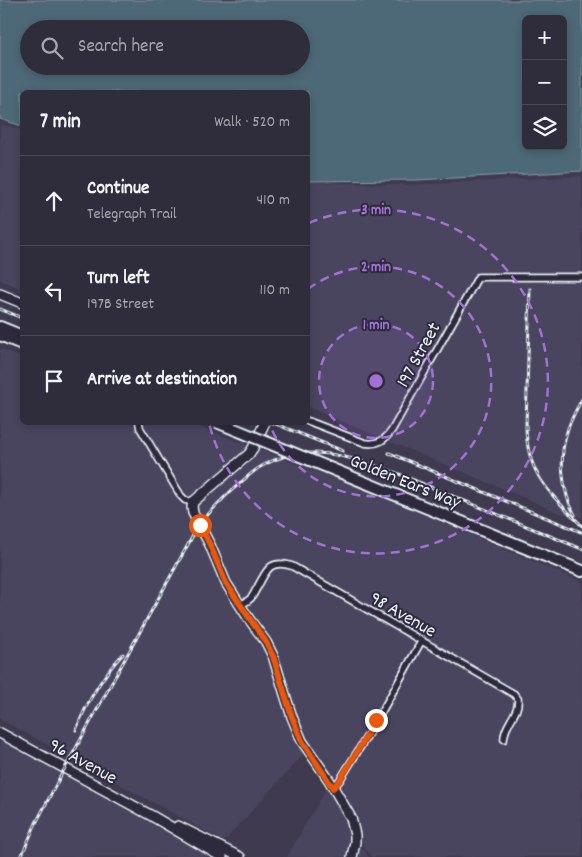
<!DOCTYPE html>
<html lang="en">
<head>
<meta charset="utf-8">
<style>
	body { margin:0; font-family:Dekko,sans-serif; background:#3b3847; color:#f1f3f6 }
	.controls { position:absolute; right:15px; top:15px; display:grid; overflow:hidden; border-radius:8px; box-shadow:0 2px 8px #0003 }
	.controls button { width:45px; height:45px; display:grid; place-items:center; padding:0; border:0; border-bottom:1px solid #4a4856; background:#2f2c3c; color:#f1f3f6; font:25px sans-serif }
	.stop { position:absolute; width:15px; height:15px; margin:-11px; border:4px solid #ea580c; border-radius:50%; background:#fff }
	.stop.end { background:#ea580c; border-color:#fff; box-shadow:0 1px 5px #0008 }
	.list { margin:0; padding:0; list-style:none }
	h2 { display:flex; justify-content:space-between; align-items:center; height:65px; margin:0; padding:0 20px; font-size:21px }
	h2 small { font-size:16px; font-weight:400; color:#a7a7af }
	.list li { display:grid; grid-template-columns:32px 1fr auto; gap:15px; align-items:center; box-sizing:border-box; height:90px; padding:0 20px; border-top:1px solid #4a4856 }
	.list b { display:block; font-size:19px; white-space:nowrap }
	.list p { margin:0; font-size:16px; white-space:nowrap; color:#a7a7af }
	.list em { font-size:16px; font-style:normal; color:#a7a7af }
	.icon { flex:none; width:28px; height:28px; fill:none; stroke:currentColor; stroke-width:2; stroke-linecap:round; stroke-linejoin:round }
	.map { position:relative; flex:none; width:582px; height:857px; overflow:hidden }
	.search { position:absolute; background:#2f2c3c; box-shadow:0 2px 8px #0003; left:20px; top:20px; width:290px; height:55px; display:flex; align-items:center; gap:12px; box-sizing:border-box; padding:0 18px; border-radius:28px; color:#a7a7af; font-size:19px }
	.panel { position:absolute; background:#2f2c3c; box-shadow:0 2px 8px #0003; left:20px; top:90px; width:290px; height:335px; border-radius:8px }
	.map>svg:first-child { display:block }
</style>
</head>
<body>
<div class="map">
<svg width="582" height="857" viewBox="0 0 582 857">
	<rect width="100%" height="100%" fill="#3f3a50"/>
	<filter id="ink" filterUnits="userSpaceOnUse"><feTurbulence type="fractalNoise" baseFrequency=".02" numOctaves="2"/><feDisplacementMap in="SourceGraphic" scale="10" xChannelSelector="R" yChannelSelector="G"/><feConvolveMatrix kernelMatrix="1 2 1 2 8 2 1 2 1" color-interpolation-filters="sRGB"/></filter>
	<g filter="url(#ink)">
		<path fill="#4a455e" d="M 0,124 L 22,130 L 22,289 L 0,280 Z
			M 582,176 L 582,518 L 560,513 L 308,407 L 308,182 L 412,185 Z
			M 0,349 L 22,358 L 22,422 L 189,423 L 362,489 L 582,582 L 582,857 L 372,857 L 364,847 L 344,791 L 312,745 L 224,841 L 0,719 Z
			M 0,739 L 132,812 L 212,857 L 0,857 Z
			M 327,787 L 362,848 L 369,857 L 287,857 Z"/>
		<path fill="#4e6776" stroke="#8c9eaa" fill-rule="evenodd" d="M 0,0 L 582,0 L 582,171 L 417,180 L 308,181 L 308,92 L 22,92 L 22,126 L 0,119 ZM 526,19 L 563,19 L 563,146 L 526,146 ZM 29,29 L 301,29 L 301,66 L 29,66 Z"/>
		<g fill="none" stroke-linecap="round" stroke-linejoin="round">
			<g stroke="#e8f1f8" stroke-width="9">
				<path id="street" d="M 308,421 L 365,443 C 378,445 385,440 392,430 L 478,277 L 582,277
					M 139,422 L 140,428 L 181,496 L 185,500 L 193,502
					M 241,605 C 244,603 248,601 251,598 C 253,596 255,591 257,588 C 267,570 269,559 292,566 L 514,694 L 518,699 C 519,715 504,724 504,739
					M 333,788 L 340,780 L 377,720 L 422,640"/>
			</g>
			<g stroke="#e8f1f8" stroke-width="12">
				<path id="secondary" d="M 0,294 L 22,303
					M 265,422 L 253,448 L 249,454 L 193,502 L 192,507 L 193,513 L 210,545 L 226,583 L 249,619 L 266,642 L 273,656 L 292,717 L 302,741 L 329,780 L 351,818 L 355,835 L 355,842 L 352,857
					M 0,733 L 152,816 L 222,857
					M 178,826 L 240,857"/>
			</g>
			<g stroke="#e8f1f8" stroke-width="14">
				<path id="highway" d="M 0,327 L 22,336
					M 0,335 L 22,344
					M 442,514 L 582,571"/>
			</g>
			<use href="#street" stroke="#2f2a3d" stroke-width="5.5"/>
			<use href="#secondary" stroke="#2f2a3d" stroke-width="9"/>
			<use href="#highway" stroke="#2f2a3d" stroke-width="10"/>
			<g stroke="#e8f1f8" stroke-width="3">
				<path id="rail" d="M 530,289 L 526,425 C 526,474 550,493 582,526
					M 0,309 L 22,318
					M 271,422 L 343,451
					M 389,453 L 581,532
					M 394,472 L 582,549
					M 575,515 C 562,492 559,460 566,435 C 569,422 576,410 582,399
					M 76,730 C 87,702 102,676 123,654
					M 21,857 L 36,823 L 60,777 L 196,530 C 206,514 219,503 232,490 C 242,482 251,472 262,466 C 307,440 353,458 399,474"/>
			</g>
			<use href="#rail" stroke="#2f2a3d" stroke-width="1" stroke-dasharray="4" stroke-linecap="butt"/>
			<g stroke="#e8f1f8" stroke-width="14" stroke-linecap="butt">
				<path id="highway-bridge" d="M 217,422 L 442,514"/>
			</g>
			<use href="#highway-bridge" stroke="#2f2a3d" stroke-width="10"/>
		</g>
	</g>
	<g fill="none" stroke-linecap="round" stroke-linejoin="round" filter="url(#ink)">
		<path stroke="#ea580c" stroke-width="6" d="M 200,525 L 210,545 L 226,583 L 250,619 L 266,642 L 273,656 L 292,717 L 302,741 L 333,788 L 340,780 L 376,720"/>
	</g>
	<circle cx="376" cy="381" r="57" fill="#a171d3" fill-opacity=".12"/>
	<g fill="none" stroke="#a171d3" stroke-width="2.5" stroke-dasharray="9 6">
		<circle cx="376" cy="381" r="57"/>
		<path d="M308 289A115 115 0 1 1 269 423"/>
		<path d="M309 223A172 172 0 1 1 209 423"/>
	</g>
	<g text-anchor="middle" stroke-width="4" stroke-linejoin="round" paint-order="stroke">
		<g font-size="19" fill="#e8f1f8" stroke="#2f2a3d">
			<text transform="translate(417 354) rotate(-61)" y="7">197 Street</text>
			<text transform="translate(406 480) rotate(22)" y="7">Golden Ears Way</text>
			<text transform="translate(404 613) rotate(30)" y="7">98 Avenue</text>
			<text transform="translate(84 760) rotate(29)" y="7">96 Avenue</text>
		</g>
	</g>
	<circle cx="376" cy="381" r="8" fill="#a171d3" stroke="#2f2a3d" stroke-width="2.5"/>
	<g font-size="15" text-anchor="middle" font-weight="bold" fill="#a171d3" stroke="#2f2a3d" stroke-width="4" stroke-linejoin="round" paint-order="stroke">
		<text x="376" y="214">3 min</text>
		<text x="376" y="271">2 min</text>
		<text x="376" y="329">1 min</text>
	</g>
</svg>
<div class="controls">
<button>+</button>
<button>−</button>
<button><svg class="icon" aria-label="layers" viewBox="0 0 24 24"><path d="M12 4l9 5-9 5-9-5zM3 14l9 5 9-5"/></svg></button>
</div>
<div class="stop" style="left:200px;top:525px"></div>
<div class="stop end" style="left:376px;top:720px"></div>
<div class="search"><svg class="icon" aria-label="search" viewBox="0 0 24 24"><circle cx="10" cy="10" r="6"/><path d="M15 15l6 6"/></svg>Search here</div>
<section class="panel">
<h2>7 min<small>Walk · 520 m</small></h2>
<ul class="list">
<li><svg class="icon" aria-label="ahead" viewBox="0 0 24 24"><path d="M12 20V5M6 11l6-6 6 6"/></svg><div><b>Continue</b><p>Telegraph Trail</p></div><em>410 m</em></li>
<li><svg class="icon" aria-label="left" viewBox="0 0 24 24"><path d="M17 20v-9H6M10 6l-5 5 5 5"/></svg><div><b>Turn left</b><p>197B Street</p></div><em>110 m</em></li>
<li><svg class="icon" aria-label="arrive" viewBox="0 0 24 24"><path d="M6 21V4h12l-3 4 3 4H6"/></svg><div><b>Arrive at destination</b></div></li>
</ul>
</section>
</div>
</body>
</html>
